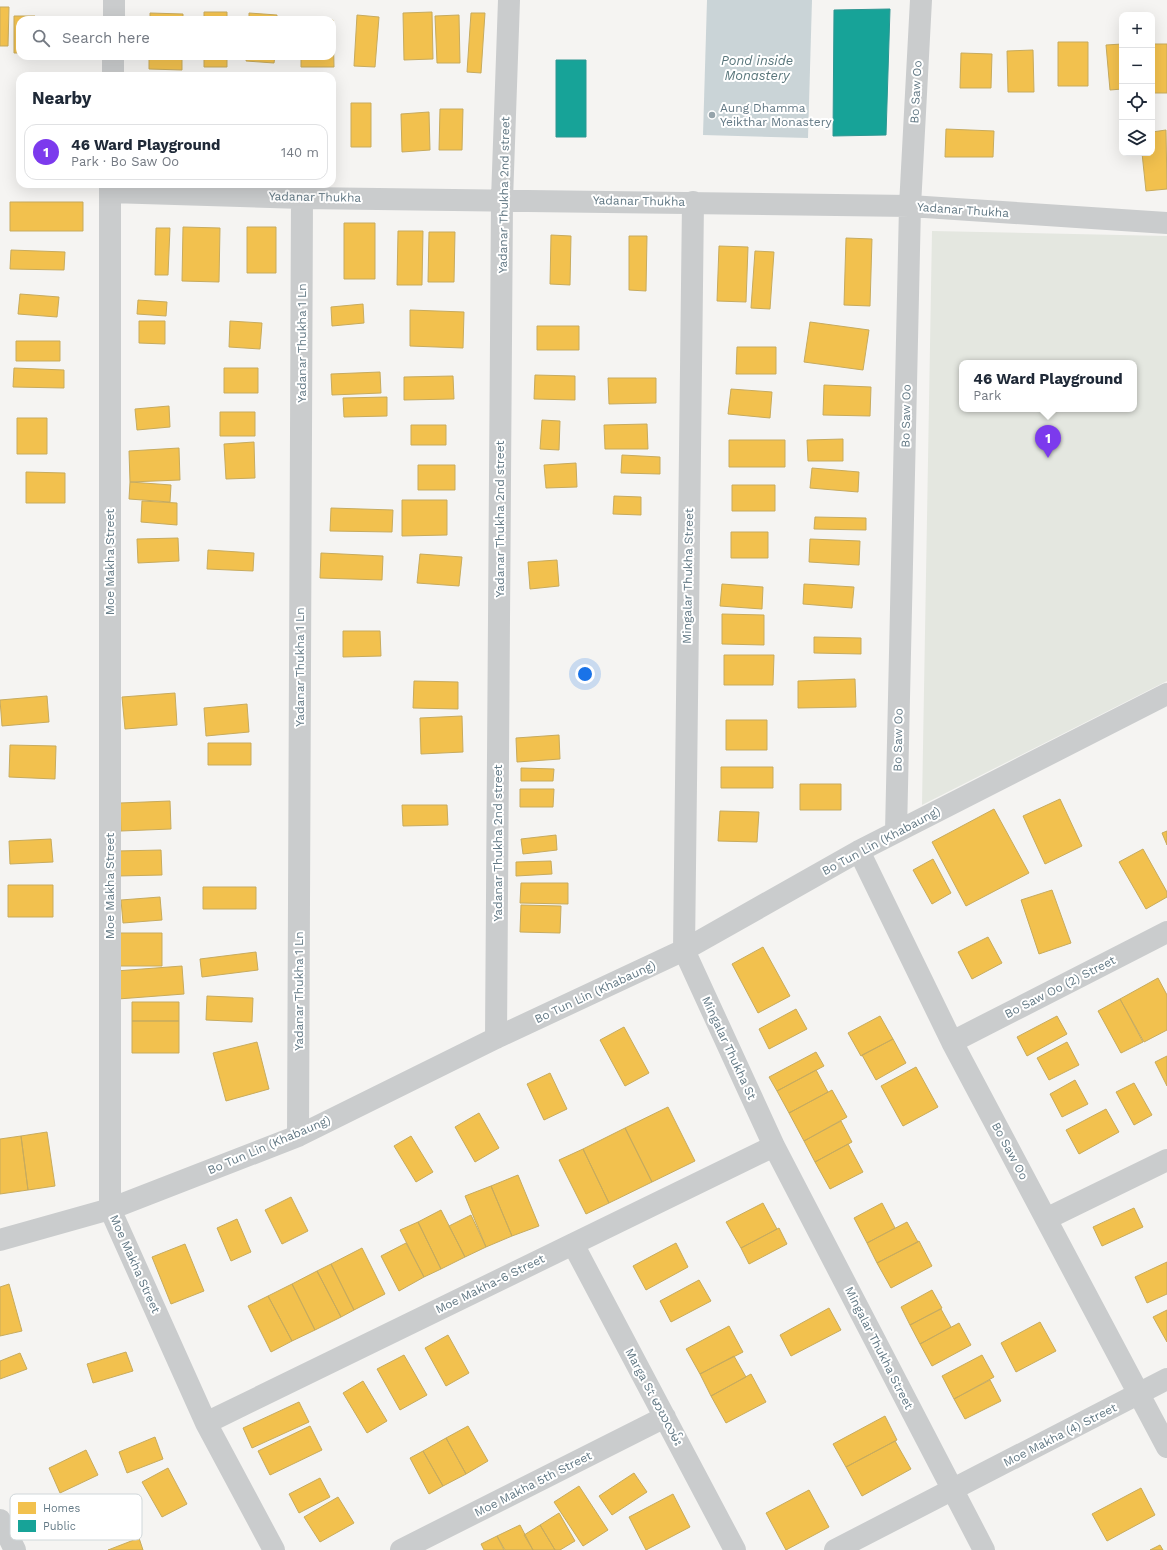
<!DOCTYPE html>
<html lang="en">
<head>
<meta charset="utf-8">
<style>
	body { margin:0; font-family:"Work Sans","Noto Sans Myanmar",sans-serif; background:#f2f2f3; color:#1f2937 }
	.controls { position:absolute; right:12px; top:12px; display:grid; overflow:hidden; border-radius:8px; box-shadow:0 4px 16px #0002 }
	.controls button { width:36px; height:36px; display:grid; place-items:center; padding:0; border:0; border-bottom:1px solid #e0e1e3; background:#fff; color:#1f2937; font:20px sans-serif }
	.you { position:absolute; left:585px; top:674px; width:14px; height:14px; margin:-10px; border:3px solid #fff; border-radius:50%; background:#1a73e8; box-shadow:0 0 0 6px #1a73e833 }
	.badge { display:grid; place-items:center; width:26px; height:26px; border-radius:50%; background:#7c3aed; color:#fff; font-size:13px; font-weight:700 }
	.pin { position:absolute; translate:-50% -33px; filter:drop-shadow(0 1px 2px #0008) }
	.pin::after { content:''; position:absolute; top:21px; width:14px; height:12px; background:inherit; clip-path:polygon(0 0,100% 0,50% 100%) }
	.popup { position:absolute; left:959px; top:360px; width:178px; height:52px; box-sizing:border-box; display:grid; place-content:center; border-radius:8px; background:#fff; filter:drop-shadow(0 1px 3px #0005); font-size:13px; white-space:nowrap; color:#747a83 }
	.popup b { font-size:15px; color:#1f2937 }
	.popup::after { content:''; position:absolute; left:50%; top:100%; margin-left:-8px; border:8px solid transparent; border-top-color:#fff }
	.list { margin:0; padding:0; list-style:none }
	h2 { display:flex; justify-content:space-between; align-items:center; height:52px; margin:0; padding:0 16px; font-size:17px }
	h2 small { font-size:13px; font-weight:400; color:#747a83 }
	.list li { display:grid; grid-template-columns:26px 1fr auto; gap:12px; align-items:center; box-sizing:border-box; height:56px; margin:0 8px 8px; padding:0 8px; border:1px solid #e0e1e3; border-radius:12px }
	.list b { display:block; font-size:15px; white-space:nowrap }
	.list p { margin:0; font-size:13px; white-space:nowrap; color:#747a83 }
	.list em { font-size:13px; font-style:normal; color:#747a83 }
	.icon { flex:none; width:22px; height:22px; fill:none; stroke:currentColor; stroke-width:2; stroke-linecap:round; stroke-linejoin:round }
	.map { position:relative; flex:none; width:1167px; height:1550px; overflow:hidden }
	.search { position:absolute; background:#fff; box-shadow:0 4px 16px #0002; left:16px; top:16px; width:320px; height:44px; display:flex; align-items:center; gap:10px; box-sizing:border-box; padding:0 14px; border-radius:12px; color:#747a83; font-size:15px }
	.panel { position:absolute; background:#fff; box-shadow:0 4px 16px #0002; left:16px; top:72px; width:320px; height:116px; border-radius:12px }
	.map>svg:first-child { display:block }
</style>
</head>
<body>
<div class="map">
<svg width="1167" height="1550" viewBox="0 0 1167 1550">
	<rect width="100%" height="100%" fill="#f5f4f2"/>
	<path fill="#e4e7e0" fill-rule="evenodd" d="M 932,231 L 1167,236 L 1167,681 L 922,805 ZM 962,363 L 1134,363 L 1134,409 L 962,409 Z"/>
	<path fill="#cad4d7" d="M 707,0 L 812,0 L 808,138 L 703,135 Z"/>
	<path fill="#f2c14e" stroke="#c7ab5e" d="M 0,7 L 9,7 L 8,46 L 0,46 Z
		M 204,12 L 227,12 L 227,20 L 204,20 Z
		M 432,12 L 433,59 L 404,60 L 403,13 Z
		M 150,13 L 183,14 L 183,20 L 150,20 Z
		M 249,13 L 277,15 L 277,20 L 249,20 Z
		M 471,13 L 485,13 L 481,73 L 467,72 Z
		M 357,15 L 379,17 L 375,67 L 354,66 Z
		M 459,15 L 460,63 L 437,63 L 435,16 Z
		M 14,16 L 35,16 L 35,20 L 20,20 L 20,53 L 14,53 Z
		M 330,20 L 333,20 L 334,67 L 301,67 L 301,56 L 332,56 L 332,20 Z
		M 1058,42 L 1088,42 L 1088,86 L 1058,86 Z
		M 1122,44 L 1122,89 L 1110,90 L 1106,45 Z
		M 1152,44 L 1167,44 L 1167,93 L 1152,93 Z
		M 1033,50 L 1034,92 L 1008,92 L 1007,51 Z
		M 961,53 L 992,54 L 991,88 L 960,88 Z
		M 149,56 L 182,56 L 182,70 L 149,69 Z
		M 204,56 L 227,56 L 227,67 L 204,67 Z
		M 247,56 L 275,56 L 274,63 L 246,61 Z
		M 351,103 L 371,103 L 371,147 L 351,147 Z
		M 440,109 L 463,109 L 462,150 L 439,150 Z
		M 429,112 L 430,150 L 402,152 L 401,114 Z
		M 946,129 L 994,131 L 993,157 L 945,157 Z
		M 1166,130 L 1167,189 L 1146,191 L 1142,153 L 1152,153 L 1152,132 Z
		M 10,202 L 83,202 L 83,231 L 10,231 Z
		M 344,223 L 375,223 L 375,279 L 344,279 Z
		M 183,227 L 220,228 L 219,282 L 182,281 Z
		M 247,227 L 276,227 L 276,273 L 247,273 Z
		M 156,228 L 170,228 L 168,275 L 155,275 Z
		M 398,231 L 423,231 L 422,285 L 397,285 Z
		M 429,232 L 455,232 L 454,282 L 428,282 Z
		M 551,235 L 571,236 L 570,285 L 550,284 Z
		M 629,236 L 647,236 L 646,291 L 629,290 Z
		M 846,238 L 872,239 L 870,306 L 844,305 Z
		M 719,246 L 748,247 L 746,302 L 717,301 Z
		M 11,250 L 65,252 L 64,270 L 10,269 Z
		M 755,251 L 774,252 L 770,309 L 751,308 Z
		M 20,294 L 59,297 L 57,317 L 18,314 Z
		M 138,300 L 167,302 L 166,316 L 137,314 Z
		M 363,304 L 364,323 L 332,326 L 331,307 Z
		M 410,310 L 464,312 L 463,348 L 410,346 Z
		M 139,321 L 165,321 L 165,344 L 139,343 Z
		M 230,321 L 262,323 L 260,349 L 229,347 Z
		M 810,322 L 869,330 L 863,370 L 804,362 Z
		M 537,326 L 579,326 L 579,350 L 537,350 Z
		M 16,341 L 60,341 L 60,361 L 16,361 Z
		M 737,347 L 776,347 L 776,374 L 736,374 Z
		M 14,368 L 64,370 L 64,388 L 13,387 Z
		M 224,368 L 258,368 L 258,393 L 224,393 Z
		M 380,372 L 381,393 L 332,395 L 331,374 Z
		M 535,375 L 575,376 L 575,400 L 534,399 Z
		M 453,376 L 454,399 L 404,400 L 404,377 Z
		M 608,378 L 656,378 L 656,403 L 609,404 Z
		M 824,385 L 871,387 L 870,416 L 823,415 Z
		M 731,389 L 772,392 L 770,418 L 728,414 Z
		M 387,397 L 387,416 L 344,417 L 343,398 Z
		M 169,406 L 170,427 L 137,430 L 135,409 Z
		M 220,412 L 255,412 L 255,436 L 220,436 Z
		M 17,418 L 47,418 L 47,454 L 17,454 Z
		M 542,420 L 560,421 L 559,450 L 540,449 Z
		M 647,424 L 648,449 L 605,449 L 604,425 Z
		M 411,425 L 446,425 L 446,445 L 411,445 Z
		M 843,439 L 843,461 L 808,461 L 807,440 Z
		M 729,440 L 785,440 L 785,467 L 729,467 Z
		M 254,442 L 255,478 L 226,479 L 224,444 Z
		M 179,448 L 180,480 L 130,482 L 129,451 Z
		M 622,455 L 660,457 L 660,474 L 621,473 Z
		M 576,463 L 577,487 L 546,488 L 544,465 Z
		M 418,465 L 455,465 L 455,490 L 418,490 Z
		M 812,468 L 859,472 L 858,492 L 810,488 Z
		M 26,472 L 65,473 L 65,503 L 26,503 Z
		M 130,482 L 171,485 L 170,502 L 129,499 Z
		M 732,485 L 775,485 L 775,511 L 732,511 Z
		M 614,496 L 641,497 L 641,515 L 613,514 Z
		M 402,500 L 447,500 L 447,535 L 402,536 Z
		M 142,501 L 177,503 L 177,525 L 141,522 Z
		M 331,508 L 393,510 L 392,532 L 330,531 Z
		M 815,517 L 866,518 L 866,530 L 814,529 Z
		M 731,532 L 768,532 L 768,558 L 731,558 Z
		M 178,538 L 179,561 L 138,563 L 137,539 Z
		M 810,539 L 860,541 L 859,565 L 809,562 Z
		M 208,550 L 254,553 L 253,571 L 207,569 Z
		M 321,553 L 383,556 L 382,580 L 320,578 Z
		M 420,554 L 462,557 L 459,586 L 417,583 Z
		M 557,560 L 559,586 L 530,589 L 528,562 Z
		M 722,584 L 763,587 L 762,609 L 720,606 Z
		M 804,584 L 854,587 L 852,608 L 803,604 Z
		M 722,614 L 764,615 L 764,645 L 722,644 Z
		M 343,631 L 380,631 L 381,656 L 343,657 Z
		M 814,637 L 861,638 L 861,654 L 814,653 Z
		M 724,655 L 774,655 L 773,685 L 724,685 Z
		M 855,679 L 856,707 L 798,708 L 798,681 Z
		M 414,681 L 458,682 L 458,709 L 413,708 Z
		M 175,693 L 177,725 L 125,729 L 122,697 Z
		M 47,696 L 49,722 L 2,726 L 0,700 Z
		M 247,704 L 249,732 L 206,736 L 204,708 Z
		M 462,716 L 463,752 L 421,754 L 420,718 Z
		M 726,720 L 767,720 L 767,750 L 726,750 Z
		M 559,735 L 560,759 L 517,762 L 516,738 Z
		M 208,743 L 251,743 L 251,765 L 208,765 Z
		M 10,745 L 56,746 L 55,779 L 9,777 Z
		M 721,767 L 773,767 L 773,788 L 721,788 Z
		M 521,768 L 554,769 L 553,781 L 521,781 Z
		M 800,784 L 841,784 L 841,810 L 800,810 Z
		M 520,789 L 554,789 L 553,807 L 520,807 Z
		M 1060,799 L 1082,846 L 1045,864 L 1023,816 Z
		M 170,801 L 171,829 L 121,831 L 120,803 Z
		M 402,805 L 447,805 L 448,825 L 403,826 Z
		M 994,809 L 1029,873 L 966,906 L 932,842 Z
		M 720,811 L 759,812 L 757,842 L 718,841 Z
		M 1167,831 L 1167,845 L 1162,833 Z
		M 556,835 L 557,850 L 523,854 L 521,839 Z
		M 51,839 L 53,862 L 10,864 L 9,841 Z
		M 1143,849 L 1167,892 L 1167,897 L 1146,909 L 1119,862 Z
		M 161,850 L 162,875 L 118,876 L 117,851 Z
		M 933,859 L 951,893 L 932,904 L 913,870 Z
		M 551,861 L 552,874 L 516,876 L 516,862 Z
		M 521,883 L 568,883 L 568,904 L 520,903 Z
		M 8,885 L 53,885 L 53,917 L 8,917 Z
		M 203,887 L 256,887 L 256,909 L 203,909 Z
		M 1052,890 L 1071,943 L 1039,954 L 1021,900 Z
		M 160,897 L 162,920 L 123,923 L 121,900 Z
		M 521,905 L 561,906 L 560,933 L 520,932 Z
		M 119,933 L 162,933 L 162,966 L 119,966 Z
		M 988,937 L 1002,963 L 972,979 L 958,952 Z
		M 763,947 L 790,996 L 758,1013 L 732,964 Z
		M 256,952 L 258,970 L 202,977 L 200,959 Z
		M 182,966 L 184,994 L 118,999 L 116,971 Z
		M 1158,978 L 1167,995 L 1167,1030 L 1144,1042 L 1120,999 Z
		M 207,996 L 253,998 L 252,1022 L 206,1020 Z
		M 1120,999 L 1143,1042 L 1121,1053 L 1098,1011 Z
		M 132,1002 L 179,1002 L 179,1021 L 132,1021 Z
		M 796,1009 L 807,1029 L 769,1049 L 759,1029 Z
		M 880,1016 L 893,1039 L 861,1056 L 848,1033 Z
		M 1057,1016 L 1067,1034 L 1027,1056 L 1017,1037 Z
		M 132,1021 L 179,1021 L 179,1053 L 132,1053 Z
		M 624,1027 L 649,1073 L 625,1086 L 600,1040 Z
		M 893,1039 L 906,1063 L 876,1080 L 862,1055 Z
		M 257,1042 L 269,1089 L 226,1101 L 213,1053 Z
		M 1067,1042 L 1079,1065 L 1049,1080 L 1037,1058 Z
		M 816,1052 L 824,1066 L 777,1091 L 769,1077 Z
		M 1167,1056 L 1167,1086 L 1155,1062 Z
		M 916,1067 L 938,1107 L 903,1126 L 881,1086 Z
		M 816,1070 L 828,1092 L 789,1113 L 777,1091 Z
		M 550,1073 L 567,1109 L 544,1120 L 527,1084 Z
		M 1075,1080 L 1088,1104 L 1062,1117 L 1050,1094 Z
		M 1134,1083 L 1152,1115 L 1134,1125 L 1116,1092 Z
		M 832,1090 L 847,1117 L 804,1141 L 789,1113 Z
		M 668,1107 L 695,1161 L 652,1182 L 625,1128 Z
		M 1106,1109 L 1119,1132 L 1079,1154 L 1066,1130 Z
		M 479,1113 L 499,1148 L 475,1162 L 455,1127 Z
		M 841,1121 L 852,1142 L 815,1162 L 804,1141 Z
		M 625,1128 L 652,1182 L 609,1203 L 583,1149 Z
		M 47,1132 L 55,1186 L 28,1190 L 21,1136 Z
		M 21,1136 L 28,1190 L 0,1194 L 0,1139 Z
		M 411,1136 L 433,1172 L 416,1182 L 394,1146 Z
		M 848,1144 L 863,1172 L 830,1189 L 815,1162 Z
		M 583,1149 L 609,1203 L 586,1214 L 559,1160 Z
		M 518,1175 L 539,1226 L 512,1236 L 491,1186 Z
		M 491,1186 L 512,1236 L 486,1247 L 465,1196 Z
		M 291,1197 L 308,1231 L 282,1244 L 265,1210 Z
		M 763,1203 L 777,1229 L 741,1248 L 726,1222 Z
		M 882,1203 L 895,1228 L 867,1243 L 854,1218 Z
		M 1134,1208 L 1143,1227 L 1102,1246 L 1093,1227 Z
		M 441,1210 L 465,1257 L 441,1269 L 418,1222 Z
		M 471,1215 L 486,1247 L 465,1257 L 449,1226 Z
		M 237,1219 L 251,1252 L 231,1261 L 217,1228 Z
		M 418,1222 L 441,1269 L 424,1277 L 400,1230 Z
		M 907,1222 L 918,1242 L 877,1263 L 867,1243 Z
		M 779,1228 L 787,1244 L 749,1264 L 741,1248 Z
		M 919,1241 L 932,1266 L 891,1288 L 877,1263 Z
		M 406,1243 L 424,1277 L 399,1291 L 381,1256 Z
		M 676,1243 L 688,1267 L 646,1290 L 633,1266 Z
		M 185,1244 L 204,1291 L 171,1304 L 152,1257 Z
		M 362,1248 L 385,1294 L 354,1310 L 331,1264 Z
		M 1167,1262 L 1167,1294 L 1147,1303 L 1135,1277 Z
		M 331,1264 L 354,1310 L 341,1317 L 317,1271 Z
		M 317,1271 L 341,1317 L 315,1330 L 292,1284 Z
		M 699,1280 L 711,1301 L 671,1322 L 660,1301 Z
		M 9,1284 L 22,1331 L 0,1336 L 0,1287 Z
		M 292,1284 L 315,1330 L 292,1341 L 268,1296 Z
		M 932,1290 L 942,1308 L 910,1325 L 901,1307 Z
		M 268,1296 L 292,1341 L 271,1352 L 248,1306 Z
		M 829,1308 L 841,1330 L 791,1356 L 780,1335 Z
		M 941,1309 L 951,1327 L 920,1344 L 910,1325 Z
		M 1167,1310 L 1167,1342 L 1153,1317 Z
		M 1040,1322 L 1056,1351 L 1016,1372 L 1001,1343 Z
		M 959,1323 L 971,1345 L 932,1366 L 920,1344 Z
		M 729,1326 L 743,1352 L 700,1374 L 686,1349 Z
		M 448,1335 L 469,1373 L 446,1386 L 425,1348 Z
		M 126,1352 L 133,1371 L 93,1383 L 87,1364 Z
		M 20,1353 L 27,1369 L 0,1379 L 0,1361 Z
		M 404,1355 L 427,1395 L 400,1410 L 377,1369 Z
		M 982,1355 L 994,1377 L 954,1399 L 942,1376 Z
		M 734,1356 L 746,1377 L 711,1396 L 700,1374 Z
		M 751,1374 L 766,1402 L 726,1423 L 711,1396 Z
		M 990,1380 L 1001,1401 L 965,1419 L 954,1399 Z
		M 363,1381 L 387,1421 L 367,1433 L 343,1393 Z
		M 299,1402 L 309,1422 L 252,1448 L 243,1428 Z
		M 885,1416 L 897,1440 L 846,1467 L 833,1444 Z
		M 310,1426 L 322,1450 L 270,1475 L 258,1451 Z
		M 468,1426 L 488,1461 L 466,1474 L 446,1438 Z
		M 155,1437 L 163,1459 L 127,1473 L 119,1452 Z
		M 446,1438 L 466,1474 L 443,1486 L 423,1451 Z
		M 895,1441 L 911,1469 L 862,1496 L 846,1467 Z
		M 86,1450 L 98,1475 L 60,1493 L 49,1468 Z
		M 423,1451 L 443,1486 L 429,1494 L 410,1458 Z
		M 168,1468 L 187,1504 L 162,1517 L 142,1482 Z
		M 634,1473 L 647,1492 L 612,1515 L 599,1496 Z
		M 320,1478 L 330,1497 L 299,1513 L 289,1494 Z
		M 579,1486 L 608,1530 L 583,1546 L 554,1502 Z
		M 1141,1488 L 1155,1515 L 1107,1541 L 1092,1514 Z
		M 809,1490 L 829,1527 L 786,1550 L 766,1513 Z
		M 673,1494 L 690,1527 L 646,1550 L 629,1517 Z
		M 338,1497 L 354,1523 L 320,1542 L 304,1517 Z
		M 559,1513 L 575,1541 L 560,1550 L 555,1550 L 540,1525 Z
		M 520,1525 L 533,1550 L 505,1550 L 497,1536 Z
		M 540,1525 L 555,1550 L 533,1550 L 524,1535 Z
		M 497,1536 L 504,1550 L 484,1550 L 481,1544 Z
		M 139,1538 L 143,1550 L 108,1550 Z
		M 1160,1545 L 1163,1550 L 1150,1550 Z"/>
	<path fill="#17a398" stroke="#2e9692" d="M 890,9 L 886,135 L 833,136 L 834,10 Z
		M 556,60 L 586,60 L 586,137 L 556,137 Z"/>
	<g fill="none" stroke-linecap="round" stroke-linejoin="round">
		<path stroke="#cacccd" stroke-width="22" d="M 114,20 L 114,0
			M 113,76 L 113,56
			M 110,184 L 110,1209 L 206,1423 L 274,1550
			M 110,192 L 302,198 L 910,206 L 1167,223
			M 693,202 L 684,950 L 774,1146 L 984,1550
			M 896,832 L 910,206 L 921,0
			M 859,851 L 952,1042 L 1167,1447
			M 496,1038 L 502,200 L 509,0
			M 952,1042 L 1167,932
			M 298,1136 L 302,198
			M 1046,1219 L 1167,1160
			M 0,1240 L 110,1209 L 298,1136 L 496,1038 L 684,950 L 859,851 L 1167,694
			M 573,1244 L 735,1550
			M 206,1423 L 774,1146
			M 0,1520 L 15,1550
			M 401,1550 L 665,1417
			M 835,1550 L 1167,1379"/>
	</g>
	<circle fill="#96a4ab" stroke="#fff" stroke-width="1.5" cx="712" cy="115" r="4"/>
	<g text-anchor="middle" stroke-width="4" stroke-linejoin="round" paint-order="stroke">
		<g font-size="12" fill="#637985" stroke="#fff">
			<text transform="translate(916 92) rotate(-87)" y="4">Bo Saw Oo</text>
			<text transform="translate(504 195) rotate(-89)" y="4">Yadanar Thukha 2nd street</text>
			<text transform="translate(315 197) rotate(1)" y="4">Yadanar Thukha</text>
			<text transform="translate(639 201) rotate(1)" y="4">Yadanar Thukha</text>
			<text transform="translate(963 210) rotate(4)" y="4">Yadanar Thukha</text>
			<text transform="translate(302 343) rotate(-90)" y="4">Yadanar Thukha 1 Ln</text>
			<text transform="translate(906 416) rotate(-89)" y="4">Bo Saw Oo</text>
			<text transform="translate(500 519) rotate(-90)" y="4">Yadanar Thukha 2nd street</text>
			<text transform="translate(110 562) rotate(-90)" y="4">Moe Makha Street</text>
			<text transform="translate(688 576) rotate(-89)" y="4">Mingalar Thukha Street</text>
			<text transform="translate(300 667) rotate(-90)" y="4">Yadanar Thukha 1 Ln</text>
			<text transform="translate(898 740) rotate(-89)" y="4">Bo Saw Oo</text>
			<text transform="translate(881 841) rotate(-28)" y="4">Bo Tun Lin (Khabaung)</text>
			<text transform="translate(498 843) rotate(-90)" y="4">Yadanar Thukha 2nd street</text>
			<text transform="translate(110 886) rotate(-90)" y="4">Moe Makha Street</text>
			<text transform="translate(1060 987) rotate(-27)" y="4">Bo Saw Oo (2) Street</text>
			<text transform="translate(299 991) rotate(-90)" y="4">Yadanar Thukha 1 Ln</text>
			<text transform="translate(595 992) rotate(-25)" y="4">Bo Tun Lin (Khabaung)</text>
			<text transform="translate(729 1048) rotate(65)" y="4">Mingalar Thukha St</text>
			<text transform="translate(269 1145) rotate(-23)" y="4">Bo Tun Lin (Khabaung)</text>
			<text transform="translate(1010 1151) rotate(62)" y="4">Bo Saw Oo</text>
			<text transform="translate(135 1264) rotate(66)" y="4">Moe Makha Street</text>
			<text transform="translate(490 1284) rotate(-26)" y="4">Moe Makha-6 Street</text>
			<text transform="translate(879 1348) rotate(63)" y="4">Mingalar Thukha Street</text>
			<text transform="translate(654 1397) rotate(62)" y="4">Marga St မာဃလမ်း</text>
			<text transform="translate(1060 1435) rotate(-27)" y="4">Moe Makha (4) Street</text>
			<text transform="translate(533 1484) rotate(-27)" y="4">Moe Makha 5th Street</text>
		</g>
		<g font-size="12" fill="#637985" stroke="#fff" text-anchor="start">
			<text x="720" y="112">Aung Dhamma<tspan x="720" dy="14">Yeikthar Monastery</tspan></text>
		</g>
		<g font-size="13" font-style="italic" fill="#59767b" stroke="#fff">
			<text x="757" y="65">Pond inside<tspan x="757" dy="15">Monastery</tspan></text>
		</g>
	</g>
	<rect x="10" y="1494" width="132" height="46" rx="6" fill="#fff" stroke="#d0d7da" stroke-width="1"/>
	<rect x="18" y="1502" width="18" height="12" fill="#f2c14e"/>
	<rect x="18" y="1520" width="18" height="12" fill="#17a398"/>
	<g font-size="11" fill="#637985">
		<text x="43" y="1512">Homes</text>
		<text x="43" y="1530">Public</text>
	</g>
</svg>
<div class="controls">
<button>+</button>
<button>−</button>
<button><svg class="icon" aria-label="locate" viewBox="0 0 24 24"><circle cx="12" cy="12" r="6"/><path d="M12 2v4M12 18v4M2 12h4M18 12h4"/></svg></button>
<button><svg class="icon" aria-label="layers" viewBox="0 0 24 24"><path d="M12 4l9 5-9 5-9-5zM3 14l9 5 9-5"/></svg></button>
</div>
<div class="you"></div>
<div class="pin badge" style="left:1048px;top:458px">1</div>
<div class="popup"><b>46 Ward Playground</b>Park</div>
<div class="search"><svg class="icon" aria-label="search" viewBox="0 0 24 24"><circle cx="10" cy="10" r="6"/><path d="M15 15l6 6"/></svg>Search here</div>
<section class="panel">
<h2>Nearby<small></small></h2>
<ul class="list">
<li><span class="badge">1</span><div><b>46 Ward Playground</b><p>Park · Bo Saw Oo</p></div><em>140 m</em></li>
</ul>
</section>
</div>
</body>
</html>
